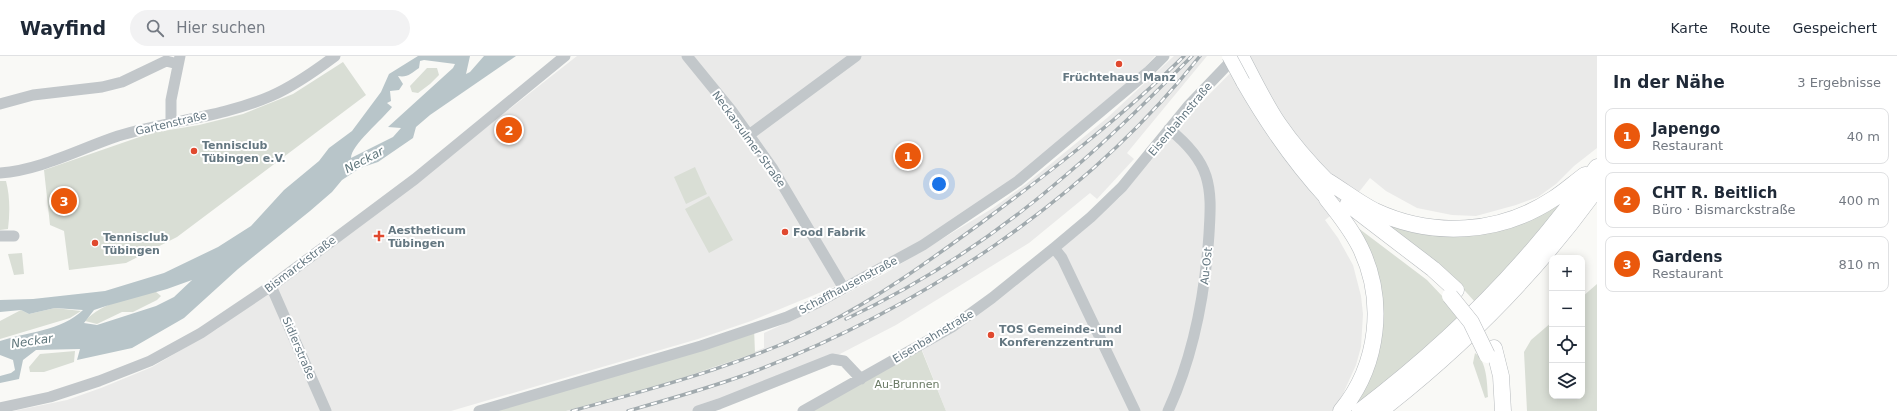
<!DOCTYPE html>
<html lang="de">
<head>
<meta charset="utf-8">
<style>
	body { margin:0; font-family:"DejaVu Sans",sans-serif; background:#f2f2f3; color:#1f2937 }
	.controls { position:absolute; right:12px; bottom:12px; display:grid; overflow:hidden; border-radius:8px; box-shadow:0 2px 10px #0003 }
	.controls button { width:36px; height:36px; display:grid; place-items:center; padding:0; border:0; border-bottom:1px solid #e0e1e3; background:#fff; color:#1f2937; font:20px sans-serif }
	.you { position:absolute; left:939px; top:128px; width:14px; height:14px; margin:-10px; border:3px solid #fff; border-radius:50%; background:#1a73e8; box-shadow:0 0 0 6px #1a73e833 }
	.badge { display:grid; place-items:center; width:26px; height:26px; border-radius:50%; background:#ea580c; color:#fff; font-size:13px; font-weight:700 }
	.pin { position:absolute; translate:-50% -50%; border:2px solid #fff; box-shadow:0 1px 4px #0006 }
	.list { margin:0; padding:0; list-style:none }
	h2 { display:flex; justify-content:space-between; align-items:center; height:52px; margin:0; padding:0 16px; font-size:17px }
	h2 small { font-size:13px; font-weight:400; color:#747a83 }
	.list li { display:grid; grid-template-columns:26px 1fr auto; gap:12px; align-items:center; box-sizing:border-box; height:56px; margin:0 8px 8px; padding:0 8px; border:1px solid #e0e1e3; border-radius:8px }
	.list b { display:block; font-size:15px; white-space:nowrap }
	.list p { margin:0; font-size:13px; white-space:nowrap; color:#747a83 }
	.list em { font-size:13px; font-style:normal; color:#747a83 }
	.icon { flex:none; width:22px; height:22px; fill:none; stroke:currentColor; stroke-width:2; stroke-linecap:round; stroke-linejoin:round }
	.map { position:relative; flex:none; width:1597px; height:355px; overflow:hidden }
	header { display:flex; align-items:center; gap:24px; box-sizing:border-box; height:56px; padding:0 20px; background:#fff; border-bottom:1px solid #e0e1e3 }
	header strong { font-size:19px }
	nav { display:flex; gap:22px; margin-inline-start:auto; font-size:14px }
	.search { width:280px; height:36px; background:#f2f2f3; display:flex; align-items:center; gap:10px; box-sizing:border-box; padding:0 14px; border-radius:22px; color:#747a83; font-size:15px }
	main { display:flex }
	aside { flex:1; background:#fff }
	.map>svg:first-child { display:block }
</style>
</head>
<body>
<header>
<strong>Wayfind</strong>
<div class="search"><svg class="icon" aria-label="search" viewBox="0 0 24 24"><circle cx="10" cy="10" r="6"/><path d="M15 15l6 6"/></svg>Hier suchen</div>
<nav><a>Karte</a><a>Route</a><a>Gespeichert</a></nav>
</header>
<main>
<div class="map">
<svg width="1597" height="355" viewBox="0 0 1597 355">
	<rect width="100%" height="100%" fill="#f9f9f6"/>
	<path fill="#eaeae9" d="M 577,0 L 1155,0 L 1144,12 L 1014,123 L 923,186 L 836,230 L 751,265 L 698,283 L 451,355 L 13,355 L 67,344 L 101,332 L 152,311 L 217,273 L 354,175 Z
		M 1174,0 L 1207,0 L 1127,97 L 1134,103 L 1097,143 L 1090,137 L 1029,187 L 896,269 L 807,315 L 694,355 L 566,355 L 715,311 L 764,292 L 764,277 L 823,250 L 884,218 L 993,152 L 1026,128 L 1107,62 Z
		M 1247,0 L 1597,0 L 1597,92 L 1574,110 L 1556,128 L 1538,141 L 1516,149 L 1476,160 L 1452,159 L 1417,152 L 1386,135 L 1370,122 L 1355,141 L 1325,164 L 1338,182 L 1353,209 L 1361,240 L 1363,258 L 1361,291 L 1356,309 L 1342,340 L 1332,355 L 946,355 L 922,294 L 1076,179 L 1120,141 L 1193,55 Z"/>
	<path fill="#d9ded5" d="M 343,6 L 366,39 L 177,181 L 126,207 L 69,214 L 64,175 L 50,169 L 44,114 L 151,77 L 199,69 L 243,58 L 293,38 Z
		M 427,12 L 437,12 L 439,19 L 430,28 L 418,37 L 412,36 L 410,30 Z
		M 695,111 L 707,138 L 686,148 L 674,121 Z
		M 0,125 L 6,125 C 10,140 10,157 8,173 L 0,174 Z
		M 709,140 L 733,184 L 709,197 L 685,153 Z
		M 1562,147 L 1511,208 L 1475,246 L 1457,226 L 1363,153 L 1429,175 Z
		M 1349,165 L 1427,224 L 1461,260 L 1420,298 L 1349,355 L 1377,279 Z
		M 22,197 L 24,218 L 14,219 L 8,198 Z
		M 1597,228 L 1597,355 L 1527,355 L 1524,296 L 1531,284 L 1552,266 L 1552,340 L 1582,340 L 1582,241 Z
		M 155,235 L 161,240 L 157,244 L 133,256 L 122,256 L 97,268 L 85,265 C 103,246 130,242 155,235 Z
		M 55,252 L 81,255 L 70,262 L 0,283 L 0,265 L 21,254 L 29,258 Z
		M 754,272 L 755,297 L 676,324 L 566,355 L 479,355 Z
		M 920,290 L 946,355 L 803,355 Z
		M 75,295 L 74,306 L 44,316 L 30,316 L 29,311 L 40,298 Z
		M 1475,297 C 1487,305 1487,327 1488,341 L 1485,342 L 1473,307 Z"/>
	<path fill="#b8c5c9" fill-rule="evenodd" d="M 418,0 L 470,0 L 466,18 L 470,16 L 484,0 L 516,0 L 430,59 L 416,71 L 413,82 L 378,106 L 360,112 L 342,124 L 332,136 L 310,155 L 238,213 L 184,262 L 132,292 L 77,304 L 80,293 L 36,294 L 23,304 L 19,323 L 0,327 L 0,320 L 11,317 L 15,314 L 13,304 L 0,299 L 0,285 C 27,276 61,275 83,254 L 55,252 L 29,258 L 21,254 L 0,256 L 0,244 L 33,243 L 105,235 L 164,217 L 218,191 L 251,170 L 284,134 L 319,105 L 329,92 L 352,75 L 381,36 L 389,18 ZM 424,4 L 455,8 L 453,12 L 388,71 L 401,72 L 393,81 L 351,102 C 351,89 383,63 392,51 L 387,47 L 391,45 L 390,35 L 399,34 L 403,28 L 398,20 C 407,22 412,17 419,12 L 420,5 ZM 192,224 L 174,241 L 156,250 L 97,269 L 84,267 L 94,254 L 106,250 L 167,233 Z"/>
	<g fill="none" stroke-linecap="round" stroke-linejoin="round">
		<g stroke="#b4babd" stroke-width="15">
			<path id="major" d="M 1242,0 C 1254,23 1265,46 1279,67 C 1294,89 1311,108 1329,126
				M 1243,26 C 1267,68 1294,107 1327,143"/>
		</g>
		<g stroke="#b6babd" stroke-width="17">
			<path id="highway" d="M 1329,126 C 1345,136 1359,147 1375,155 C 1433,182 1500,178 1553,143 C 1564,136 1574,127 1585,119
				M 1327,143 C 1339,158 1351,173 1360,191 C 1386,244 1379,309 1341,355
				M 1348,148 L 1433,213 L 1456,234
				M 1494,292 L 1501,320 L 1503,355
				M 1360,355 C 1451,286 1532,205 1597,111
				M 1380,355 C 1462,291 1537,216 1597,132"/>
		</g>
		<path stroke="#c2c7ca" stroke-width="11" d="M 687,0 L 731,54 L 773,113 L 843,231
			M 0,48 L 33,39 L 102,31 L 122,26 L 166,5 L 178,8
			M 171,66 L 171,44 L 180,0
			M 749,79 L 856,0
			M 0,117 C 41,114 79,93 118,80 C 168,65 223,61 271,40 C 294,30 315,15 335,0
			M 0,180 L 14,180
			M 1054,192 L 1062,202 L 1135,355
			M 271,230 L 326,355
			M 0,352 L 50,341 L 99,325 L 150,305 L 201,277 L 277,226 L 415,123 L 565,0
			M 479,355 L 701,290 L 787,261 L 819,246 L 923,189 L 1018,125 L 1149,15 L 1164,0
			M 698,355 L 719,348 L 832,303 L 844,305 L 861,323
			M 803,355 L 952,271 L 992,242 L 1054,192 L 1091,161 L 1122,131 L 1189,49 L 1236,0
			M 1168,355 C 1194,299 1205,239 1209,178 C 1210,159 1212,139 1206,120 C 1200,101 1184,85 1169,73"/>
		<use href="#major" stroke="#fff" stroke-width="14"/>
		<use href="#highway" stroke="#fff" stroke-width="16"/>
		<g stroke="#a1aaae" stroke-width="3.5">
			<path id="rail" d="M 846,263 C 925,226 1000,176 1066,119 C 1110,82 1151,41 1192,0
				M 572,355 C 657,331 744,309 824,269 C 880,241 930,204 981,167 C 1051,115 1121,62 1184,0
				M 628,355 C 669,343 710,332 750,317 C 920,253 1087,143 1200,0"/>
		</g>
		<use href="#rail" stroke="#fff" stroke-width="2" stroke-dasharray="6" stroke-linecap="butt"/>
		<g stroke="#b4babd" stroke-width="15" stroke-linecap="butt">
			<path id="major-bridge" d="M 1229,0 L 1243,26"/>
		</g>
		<g stroke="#b6babd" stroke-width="17" stroke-linecap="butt">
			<path id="highway-bridge" d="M 1450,240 L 1471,266 L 1487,299"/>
		</g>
		<use href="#major-bridge" stroke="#fff" stroke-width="14"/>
		<use href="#highway-bridge" stroke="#fff" stroke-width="16"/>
	</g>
	<g fill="#e0492f" stroke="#fff" stroke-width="1.5">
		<circle cx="1119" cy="8" r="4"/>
		<circle cx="194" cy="95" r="4"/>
		<circle cx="785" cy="176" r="4"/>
		<path d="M377 174h4v4h4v4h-4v4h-4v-4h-4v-4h4z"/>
		<circle cx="95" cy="187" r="4"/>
		<circle cx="991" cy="279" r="4"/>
	</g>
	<g text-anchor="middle" stroke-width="4" stroke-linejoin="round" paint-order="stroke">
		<g font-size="11" font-weight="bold" fill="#647781" stroke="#fff" text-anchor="start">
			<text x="1119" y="25" text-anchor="middle">Früchtehaus Manz</text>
			<text x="202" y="93">Tennisclub<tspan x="202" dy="13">Tübingen e.V.</tspan></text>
			<text x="388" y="178">Aestheticum<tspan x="388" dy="13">Tübingen</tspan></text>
			<text x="793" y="180">Food Fabrik</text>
			<text x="103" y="185">Tennisclub<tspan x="103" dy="13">Tübingen</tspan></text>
			<text x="999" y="277">TOS Gemeinde- und<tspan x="999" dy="13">Konferenzzentrum</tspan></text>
		</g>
		<g font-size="11" fill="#647781" stroke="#fff">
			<text transform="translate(1180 63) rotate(-50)" y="4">Eisenbahnstraße</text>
			<text transform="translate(171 67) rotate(-13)" y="4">Gartenstraße</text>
			<text transform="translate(749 83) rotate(54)" y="4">Neckarsulmer Straße</text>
			<text transform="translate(300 208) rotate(-37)" y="4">Bismarckstraße</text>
			<text transform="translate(1206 210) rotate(-84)" y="4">Au-Ost</text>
			<text transform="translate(848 229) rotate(-28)" y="4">Schaffhausenstraße</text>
			<text transform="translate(933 280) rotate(-31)" y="4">Eisenbahnstraße</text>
			<text transform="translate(299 292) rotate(67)" y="4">Sidlerstraße</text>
		</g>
		<g font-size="11" fill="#697963" stroke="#fff">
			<text x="907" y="332">Au-Brunnen</text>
		</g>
		<g font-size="12" font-style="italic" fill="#5f767b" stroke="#fff">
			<text transform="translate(364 104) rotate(-28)" y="4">Neckar</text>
			<text transform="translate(32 285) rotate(-8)" y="4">Neckar</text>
		</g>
	</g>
</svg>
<div class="controls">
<button>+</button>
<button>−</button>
<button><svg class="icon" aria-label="locate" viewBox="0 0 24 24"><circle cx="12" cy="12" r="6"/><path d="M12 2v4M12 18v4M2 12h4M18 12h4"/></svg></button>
<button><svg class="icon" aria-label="layers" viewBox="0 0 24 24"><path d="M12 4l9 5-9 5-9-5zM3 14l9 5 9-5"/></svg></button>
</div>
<div class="you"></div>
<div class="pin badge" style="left:908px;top:100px">1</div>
<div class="pin badge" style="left:509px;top:74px">2</div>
<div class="pin badge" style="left:64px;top:145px">3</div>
</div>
<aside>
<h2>In der Nähe<small>3 Ergebnisse</small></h2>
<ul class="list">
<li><span class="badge">1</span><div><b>Japengo</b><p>Restaurant</p></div><em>40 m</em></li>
<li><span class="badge">2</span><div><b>CHT R. Beitlich</b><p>Büro · Bismarckstraße</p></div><em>400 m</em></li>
<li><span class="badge">3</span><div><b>Gardens</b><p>Restaurant</p></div><em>810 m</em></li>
</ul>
</aside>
</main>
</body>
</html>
